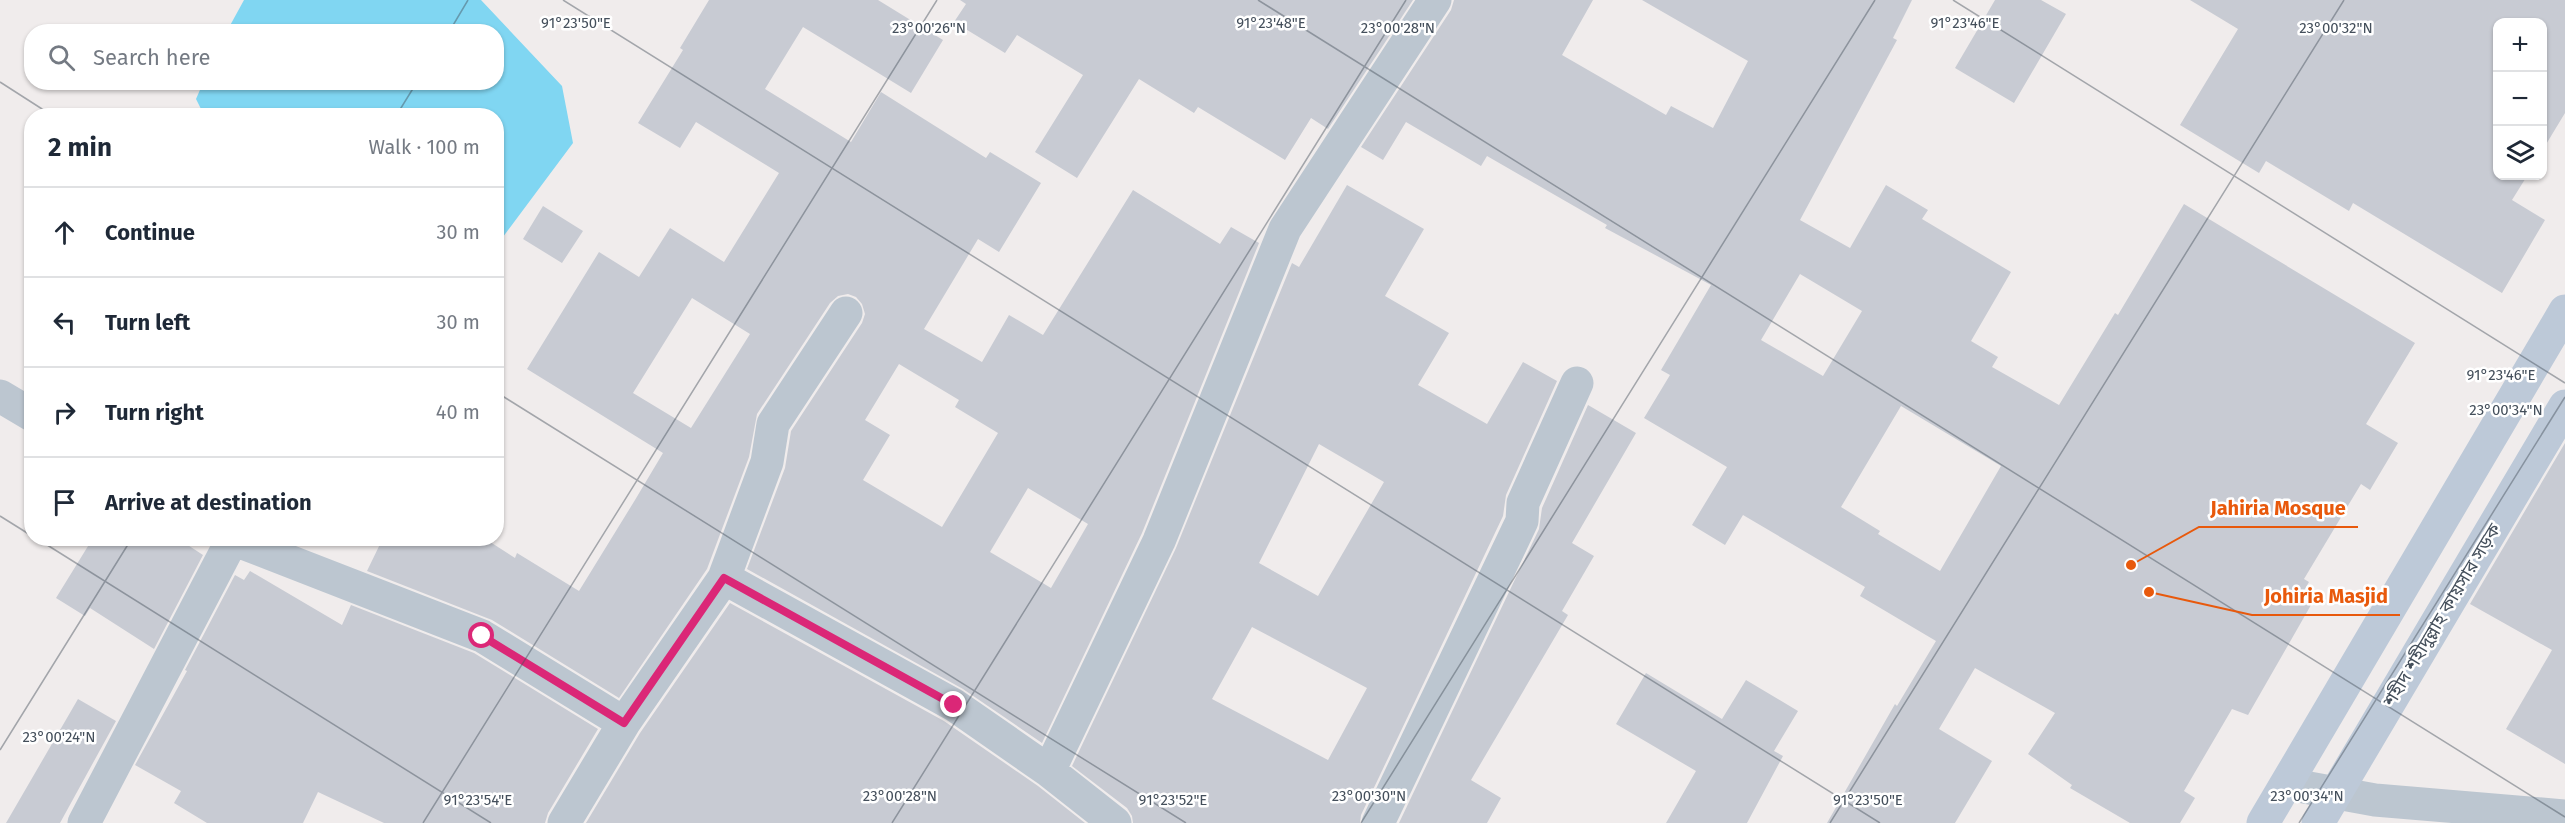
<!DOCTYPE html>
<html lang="en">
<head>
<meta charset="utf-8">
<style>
	body { margin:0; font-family:"Fira Sans","Noto Sans Bengali",sans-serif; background:#f2f2f3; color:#1f2937 }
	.controls { position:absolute; right:18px; top:18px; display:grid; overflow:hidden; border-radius:12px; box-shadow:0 2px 4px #0004 }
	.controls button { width:54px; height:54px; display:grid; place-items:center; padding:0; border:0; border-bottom:2px solid #e0e1e3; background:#fff; color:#1f2937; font:30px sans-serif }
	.stop { position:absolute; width:18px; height:18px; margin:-14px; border:4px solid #db2777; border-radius:50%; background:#fff }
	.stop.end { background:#db2777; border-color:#fff; box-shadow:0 2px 6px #0008 }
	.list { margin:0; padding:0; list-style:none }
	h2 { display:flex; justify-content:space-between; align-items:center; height:78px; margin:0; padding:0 24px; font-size:26px }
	h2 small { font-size:20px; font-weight:400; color:#747a83 }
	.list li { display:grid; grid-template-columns:39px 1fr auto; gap:18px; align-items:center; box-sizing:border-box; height:90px; padding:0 24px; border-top:2px solid #e0e1e3 }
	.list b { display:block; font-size:22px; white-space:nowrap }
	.list em { font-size:20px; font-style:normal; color:#747a83 }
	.icon { flex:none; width:33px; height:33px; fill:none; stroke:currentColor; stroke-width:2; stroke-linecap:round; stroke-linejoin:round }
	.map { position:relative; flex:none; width:2565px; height:823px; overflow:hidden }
	.search { position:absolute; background:#fff; box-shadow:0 2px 4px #0004; left:24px; top:24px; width:480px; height:66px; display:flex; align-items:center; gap:15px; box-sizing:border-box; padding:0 21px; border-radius:24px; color:#747a83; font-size:22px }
	.panel { position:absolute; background:#fff; box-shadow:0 2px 4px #0004; left:24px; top:108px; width:480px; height:438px; border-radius:24px }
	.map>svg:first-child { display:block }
</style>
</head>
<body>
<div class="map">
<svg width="2565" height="823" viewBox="0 0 2565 823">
	<rect width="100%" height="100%" fill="#f0ecec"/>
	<path fill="#80d6f2" d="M 244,0 L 481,0 L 562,86 L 573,143 L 497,245 L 496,116 L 204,115 L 196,99 L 203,83 L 496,82 L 496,32 L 227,31 Z"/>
	<path fill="#c8cbd3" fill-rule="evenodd" d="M 709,0 L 878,0 L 943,40 L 911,93 L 803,27 L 765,89 L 851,142 L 881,92 L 986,158 L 990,152 L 1041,183 L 999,252 L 978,239 L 924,329 L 982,362 L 1009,315 L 1043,335 L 1133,190 L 1220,244 L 1231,227 L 1259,243 L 1142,533 L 1042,743 L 963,689 L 747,569 L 785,468 L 791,431 L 862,323 L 865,314 L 862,304 L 856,297 L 848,294 L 838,296 L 830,303 L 757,414 L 749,457 L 707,569 L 619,698 L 492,620 L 367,571 L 383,538 L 484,538 L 515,558 L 517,553 L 579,591 L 635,500 L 663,453 L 527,369 L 599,252 L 639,277 L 670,228 L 724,262 L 779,173 L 696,122 L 680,148 L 638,123 L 683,50 L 680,48 ZM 692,298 L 750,334 L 691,428 L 633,393 ZM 899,364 L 959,400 L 955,407 L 998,433 L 942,527 L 863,480 L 890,435 L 865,420 ZM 1028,488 L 1088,524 L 1051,588 L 990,552 Z
		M 960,0 L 1413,0 L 1328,129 L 1311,118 L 1285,160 L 1198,107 L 1194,113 L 1139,79 L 1077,178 L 1035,152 L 1083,75 L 1017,35 L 1005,53 L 954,22 L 966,4 Z
		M 1454,0 L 1593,0 L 1562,55 L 1666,115 L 1671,106 L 1713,128 L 1748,61 L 1642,0 L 1912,0 L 1893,38 L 1897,40 L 1800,220 L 1850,248 L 1886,185 L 1928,210 L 1922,219 L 2011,272 L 1971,341 L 1998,357 L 1992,367 L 2059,405 L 2115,313 L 2118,315 L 2184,204 L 2415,343 L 2366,424 L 2398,443 L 2370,490 L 2361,484 L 2304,579 L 2309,582 L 2299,599 L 2311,605 L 2248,715 L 2232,709 L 2184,791 L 2195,798 L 2180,823 L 2130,823 L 2070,788 L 2072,785 L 2028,754 L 2055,713 L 1975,668 L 1939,729 L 1992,761 L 1955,823 L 1827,823 L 1895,704 L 1897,706 L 1936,641 L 1860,596 L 1865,587 L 1743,515 L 1725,545 L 1692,525 L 1727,467 L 1644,418 L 1670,375 L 1661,370 L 1711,285 L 1605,228 L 1607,225 L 1487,156 L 1481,166 L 1406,122 L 1383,160 L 1361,147 L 1451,10 ZM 1800,274 L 1862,311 L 1823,376 L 1761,340 ZM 1901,406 L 2001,466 L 1940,571 L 1878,534 L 1880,531 L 1841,507 Z
		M 1995,0 L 2041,0 L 2066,14 L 2014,103 L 1955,68 Z
		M 2190,0 L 2565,0 L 2565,113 L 2542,151 L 2542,22 L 2498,22 L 2498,176 L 2527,176 L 2512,200 L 2545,220 L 2502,293 L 2353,203 L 2349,211 L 2266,161 L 2259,173 L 2180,125 L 2238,29 Z
		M 1347,185 L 1424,229 L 1385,296 L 1449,333 L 1418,385 L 1487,424 L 1523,362 L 1557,381 L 1506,495 L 1503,516 L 1361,815 L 1360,823 L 1133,823 L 1132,816 L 1127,808 L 1072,766 L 1176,548 L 1292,263 L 1299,267 ZM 1319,444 L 1384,482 L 1318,596 L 1259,563 ZM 1252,627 L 1367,688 L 1328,760 L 1212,699 Z
		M 543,206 L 583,231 L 562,263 L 523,239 Z
		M 1588,405 L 1636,433 L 1572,543 L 1594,556 L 1562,611 L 1568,615 L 1471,780 L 1501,798 L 1487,823 L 1399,823 L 1539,529 L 1542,508 Z
		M 2565,443 L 2565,764 L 2506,729 L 2552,650 L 2470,604 Z
		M 93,538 L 177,538 L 203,555 L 154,649 L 90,608 L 85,616 L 56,598 Z
		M 250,571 L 342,625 L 351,605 L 474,653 L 598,729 L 548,813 L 545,823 L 384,823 L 318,792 L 303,823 L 207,823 L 174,803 L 181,791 L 135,765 L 187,671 L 185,670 L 235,575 L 244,580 Z
		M 730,603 L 944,721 L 1038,786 L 1085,823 L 586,823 L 640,733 Z
		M 1646,673 L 1722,719 L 1746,680 L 1798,711 L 1774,751 L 1783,756 L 1747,823 L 1666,823 L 1696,771 L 1616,724 Z
		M 78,699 L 116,721 L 60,823 L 6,823 Z"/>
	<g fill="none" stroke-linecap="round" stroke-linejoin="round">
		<path stroke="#bcc6d0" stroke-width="33" d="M 0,396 L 32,415
			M 230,538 L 482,636 L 624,723
			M 724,578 L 954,705 L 1049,771 L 1115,823
			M 1049,771 L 1159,541 L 1285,229 L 1435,0
			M 2287,784 L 2375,800 L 2565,816
			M 84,823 L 232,540
			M 564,823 L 624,723 L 724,578 L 767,462 L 773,424 L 846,313
			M 1378,823 L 1522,521 L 1523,503 L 1577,383"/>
		<path stroke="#bdc9d8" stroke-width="33" d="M 2263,823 L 2565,311
			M 2318,823 L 2565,406"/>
	</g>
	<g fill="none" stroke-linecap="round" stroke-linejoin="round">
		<path stroke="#db2777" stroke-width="8" d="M 482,636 L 624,723 L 724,578 L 954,705"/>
	</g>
	<path fill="none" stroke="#444f5b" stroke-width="1.5" stroke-opacity="0.45" d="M 563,0 L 1880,823M 1258,0 L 2565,817M 1953,0 L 2565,383M 449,32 L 468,0M 0,82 L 53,116M 396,116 L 417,82M 496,392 L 1186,823M 0,516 L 32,536M 36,538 L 491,823M 0,750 L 132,538M 423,823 L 937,0M 892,823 L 1406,0M 1361,823 L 1875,0M 1830,823 L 2344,0M 2299,823 L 2565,397"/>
	<g text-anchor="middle" stroke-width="5" stroke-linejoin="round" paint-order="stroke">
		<g font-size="18" fill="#444f5b" stroke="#fff">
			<text transform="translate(2442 615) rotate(-59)" y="6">শহীদ শহীদুল্লাহ কায়সার সড়ক</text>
		</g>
	</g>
	<g font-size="15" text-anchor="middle" fill="#444f5b" stroke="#fff" stroke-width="5" stroke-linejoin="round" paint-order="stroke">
		<text x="576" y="28">91°23'50"E</text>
		<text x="1271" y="28">91°23'48"E</text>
		<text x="1965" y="28">91°23'46"E</text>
		<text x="929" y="33">23°00'26"N</text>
		<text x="1398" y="33">23°00'28"N</text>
		<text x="2336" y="33">23°00'32"N</text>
		<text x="2501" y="380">91°23'46"E</text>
		<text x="2506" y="415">23°00'34"N</text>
		<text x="59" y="742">23°00'24"N</text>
		<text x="900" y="801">23°00'28"N</text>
		<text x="1369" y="801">23°00'30"N</text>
		<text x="2307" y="801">23°00'34"N</text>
		<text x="478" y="805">91°23'54"E</text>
		<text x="1173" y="805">91°23'52"E</text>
		<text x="1868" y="805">91°23'50"E</text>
	</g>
	<path fill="none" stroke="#e8590c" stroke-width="2" d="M2131 565L2199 527H2358M2149 592L2252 615H2400"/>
	<g fill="#e8590c" stroke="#fff" stroke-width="2">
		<circle cx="2131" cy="565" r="6"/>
		<circle cx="2149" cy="592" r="6"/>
	</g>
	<g font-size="20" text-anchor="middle" font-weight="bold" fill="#e8590c" stroke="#fff" stroke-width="5" stroke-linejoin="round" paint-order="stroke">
		<text x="2278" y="515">Jahiria Mosque</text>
		<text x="2326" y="603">Johiria Masjid</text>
	</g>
</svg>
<div class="controls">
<button>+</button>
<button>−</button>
<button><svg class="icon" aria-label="layers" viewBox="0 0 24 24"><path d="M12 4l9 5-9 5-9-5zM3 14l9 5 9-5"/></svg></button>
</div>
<div class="stop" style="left:482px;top:636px"></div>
<div class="stop end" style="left:954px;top:705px"></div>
<div class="search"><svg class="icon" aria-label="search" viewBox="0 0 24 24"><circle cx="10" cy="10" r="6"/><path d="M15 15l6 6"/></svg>Search here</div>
<section class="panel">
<h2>2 min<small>Walk · 100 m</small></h2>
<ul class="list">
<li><svg class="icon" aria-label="ahead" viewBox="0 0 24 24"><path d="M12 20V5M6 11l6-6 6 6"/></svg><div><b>Continue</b></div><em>30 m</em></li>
<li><svg class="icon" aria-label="left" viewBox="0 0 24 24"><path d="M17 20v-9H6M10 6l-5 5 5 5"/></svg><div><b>Turn left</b></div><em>30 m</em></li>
<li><svg class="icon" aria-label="right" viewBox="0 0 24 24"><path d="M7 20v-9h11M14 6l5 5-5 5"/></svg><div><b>Turn right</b></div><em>40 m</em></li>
<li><svg class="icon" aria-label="arrive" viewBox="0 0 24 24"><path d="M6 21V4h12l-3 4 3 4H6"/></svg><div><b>Arrive at destination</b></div></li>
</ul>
</section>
</div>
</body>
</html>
